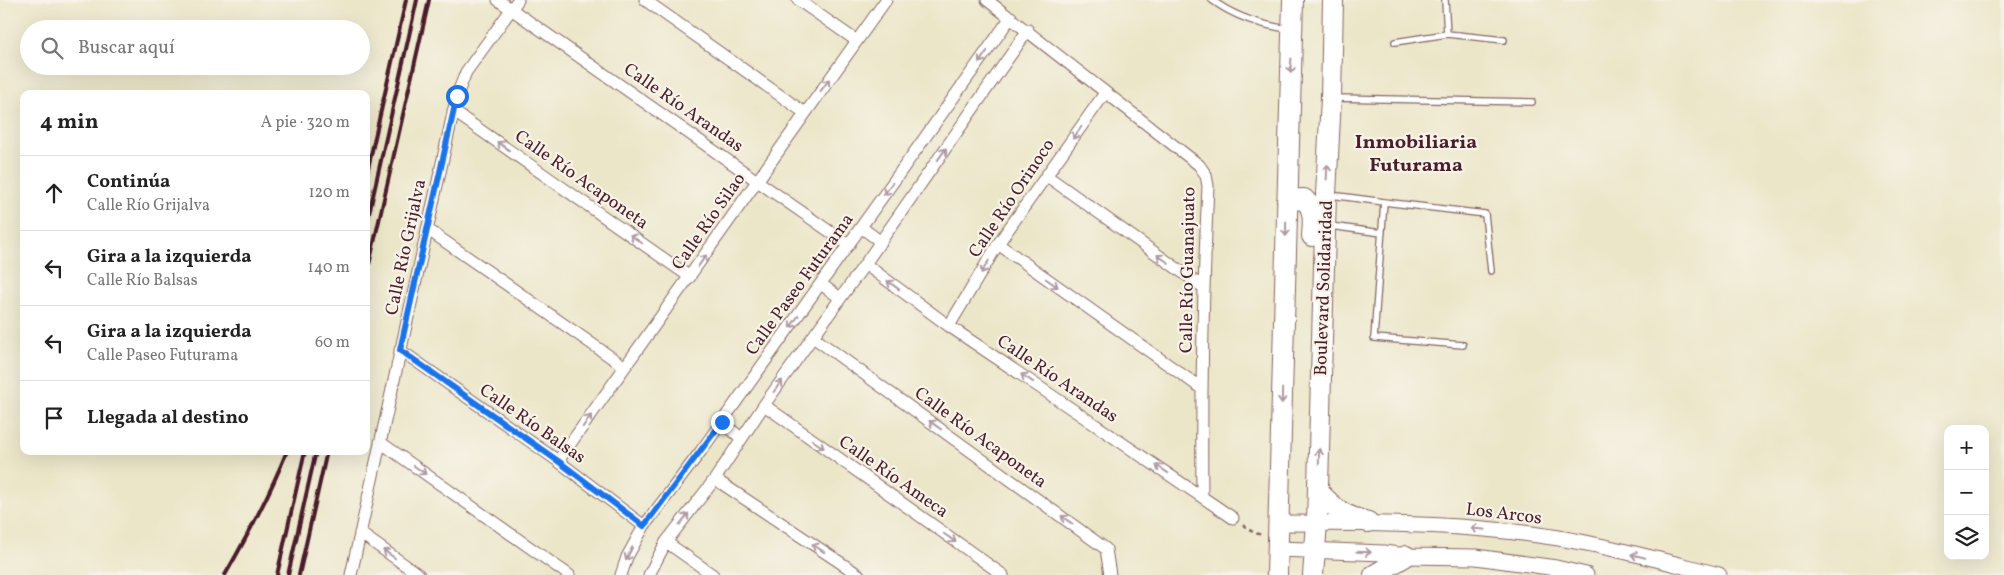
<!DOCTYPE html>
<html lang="es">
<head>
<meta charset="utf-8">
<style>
	body { margin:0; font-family:Vollkorn,serif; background:#f6f6f6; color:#222 }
	.controls { position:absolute; right:15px; bottom:15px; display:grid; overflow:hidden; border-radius:10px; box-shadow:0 5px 20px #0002 }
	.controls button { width:45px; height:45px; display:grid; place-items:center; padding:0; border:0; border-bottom:1px solid #e0e0e0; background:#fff; color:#222; font:25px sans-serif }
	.stop { position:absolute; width:15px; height:15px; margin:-11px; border:4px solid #1a73e8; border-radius:50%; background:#fff }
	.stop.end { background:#1a73e8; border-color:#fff; box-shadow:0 1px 5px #0008 }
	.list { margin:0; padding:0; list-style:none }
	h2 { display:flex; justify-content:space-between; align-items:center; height:65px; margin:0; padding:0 20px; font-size:21px }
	h2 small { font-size:16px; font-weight:400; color:#767676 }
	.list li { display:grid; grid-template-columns:32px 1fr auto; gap:15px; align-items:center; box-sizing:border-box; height:75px; padding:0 20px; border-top:1px solid #e0e0e0 }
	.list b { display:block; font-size:19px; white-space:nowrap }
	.list p { margin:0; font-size:16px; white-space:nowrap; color:#767676 }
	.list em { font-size:16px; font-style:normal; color:#767676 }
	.icon { flex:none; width:28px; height:28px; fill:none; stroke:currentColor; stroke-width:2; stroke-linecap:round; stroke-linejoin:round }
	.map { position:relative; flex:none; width:2004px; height:575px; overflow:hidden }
	.search { position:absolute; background:#fff; box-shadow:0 5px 20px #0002; left:20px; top:20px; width:350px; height:55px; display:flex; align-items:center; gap:12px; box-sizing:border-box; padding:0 18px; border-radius:28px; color:#767676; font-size:19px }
	.panel { position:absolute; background:#fff; box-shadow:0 5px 20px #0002; left:20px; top:90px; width:350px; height:365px; border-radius:10px }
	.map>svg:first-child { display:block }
</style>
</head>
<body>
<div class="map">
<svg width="2004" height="575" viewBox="0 0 2004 575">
	<rect width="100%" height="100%" fill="#f7f3e8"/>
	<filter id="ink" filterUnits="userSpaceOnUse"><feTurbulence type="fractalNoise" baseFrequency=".02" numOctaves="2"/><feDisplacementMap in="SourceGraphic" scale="10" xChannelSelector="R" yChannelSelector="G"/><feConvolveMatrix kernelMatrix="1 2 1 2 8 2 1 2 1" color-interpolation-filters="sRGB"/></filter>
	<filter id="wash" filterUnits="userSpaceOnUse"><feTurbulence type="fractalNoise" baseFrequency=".0096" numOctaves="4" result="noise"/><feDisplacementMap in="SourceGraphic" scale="20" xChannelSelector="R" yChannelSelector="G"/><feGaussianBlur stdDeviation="1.12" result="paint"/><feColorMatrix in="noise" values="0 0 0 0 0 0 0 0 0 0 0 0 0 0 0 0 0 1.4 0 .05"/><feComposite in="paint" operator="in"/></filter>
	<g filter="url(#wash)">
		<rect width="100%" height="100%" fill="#ece6c9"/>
	</g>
	<g filter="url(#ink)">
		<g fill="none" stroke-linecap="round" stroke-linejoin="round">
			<g stroke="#836562" stroke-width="8">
				<path id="lane" d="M 1212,0 C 1235,17 1260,25 1288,29
					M 1445,0 L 1447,34 L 1504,40
					M 1395,42 L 1447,34
					M 1334,98 L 1532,102
					M 1331,195 L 1384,202 L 1374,338 L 1463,345
					M 1384,202 L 1485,214 L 1491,271
					M 1330,226 L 1382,233"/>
			</g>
			<g stroke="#836562" stroke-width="13">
				<path id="street" d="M 498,0 L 849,245
					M 645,0 L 805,113
					M 798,0 L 857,41
					M 987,0 L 1199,165 L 1206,175 L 1208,186 C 1203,289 1201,392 1202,496
					M 453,111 L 690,277
					M 1047,176 L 1203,287
					M 861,227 L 881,242
					M 427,229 L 625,367
					M 998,244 L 1201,388
					M 865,264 L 949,326 L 1233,518
					M 821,284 L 840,298
					M 949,326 L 998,244 L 1105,93
					M 813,337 L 1106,549 L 1110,575
					M 400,350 L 558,461 L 644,526
					M 764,405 L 1003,575
					M 722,422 L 741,438
					M 380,442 L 569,575
					M 558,461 L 886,0
					M 715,479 L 859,575
					M 360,533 L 419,575
					M 666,542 L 713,575
					M 351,575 L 457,95 L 466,72 L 518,0
					M 621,575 L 627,557 L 644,526 L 701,451 L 1011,17
					M 649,575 L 666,542 L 715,479 L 764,405 L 865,264 L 1028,30"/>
			</g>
			<g stroke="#836562" stroke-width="17">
				<path id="secondary" d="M 1279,523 C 1382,523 1485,523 1586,543 C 1631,552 1675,564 1719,575
					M 1279,549 L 1384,553 L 1406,556 L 1476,557 L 1556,568 L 1586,575"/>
			</g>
			<g stroke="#836562" stroke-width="22">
				<path id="highway" d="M 1287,200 L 1304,199 C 1315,209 1313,222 1312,236
					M 1318,491 C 1335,509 1343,516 1368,522
					M 1277,575 L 1293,0
					M 1313,575 L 1317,523 L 1326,194 L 1331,98 L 1333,0
					M 1374,575 L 1406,556"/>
			</g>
			<path stroke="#836562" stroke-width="2.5" stroke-dasharray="4 4" stroke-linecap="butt" d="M 1243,525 L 1254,533 L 1263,535"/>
			<use href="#lane" stroke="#fff" stroke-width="5.5"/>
			<use href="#street" stroke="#fff" stroke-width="11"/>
			<use href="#secondary" stroke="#fff" stroke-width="15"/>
			<use href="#highway" stroke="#fff" stroke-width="20"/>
			<path stroke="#4a1f2b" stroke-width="4" d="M 366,177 L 406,0
				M 366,227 L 417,0
				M 366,278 L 429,0
				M 225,575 C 248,535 270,494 287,451
				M 277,575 L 305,451
				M 288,575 L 316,451
				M 299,575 L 327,451"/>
		</g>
		<defs><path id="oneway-shaft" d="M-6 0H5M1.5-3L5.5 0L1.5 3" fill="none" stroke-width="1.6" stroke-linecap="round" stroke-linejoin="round" transform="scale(1.25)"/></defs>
		<g stroke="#ae9aa0">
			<use href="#oneway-shaft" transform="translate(983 57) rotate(125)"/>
			<use href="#oneway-shaft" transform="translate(1291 66) rotate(92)"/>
			<use href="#oneway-shaft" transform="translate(825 85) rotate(-54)"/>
			<use href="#oneway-shaft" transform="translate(1077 133) rotate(125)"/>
			<use href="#oneway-shaft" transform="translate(503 146) rotate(-145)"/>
			<use href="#oneway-shaft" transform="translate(942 154) rotate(-55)"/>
			<use href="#oneway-shaft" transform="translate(1327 172) rotate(-87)"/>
			<use href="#oneway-shaft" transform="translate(888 189) rotate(125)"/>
			<use href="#oneway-shaft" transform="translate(1286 229) rotate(91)"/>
			<use href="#oneway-shaft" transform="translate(636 239) rotate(-145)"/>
			<use href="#oneway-shaft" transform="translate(1163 259) rotate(-145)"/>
			<use href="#oneway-shaft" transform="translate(702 261) rotate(-55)"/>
			<use href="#oneway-shaft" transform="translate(985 267) rotate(121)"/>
			<use href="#oneway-shaft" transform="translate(1052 283) rotate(35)"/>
			<use href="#oneway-shaft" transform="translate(893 285) rotate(-144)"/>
			<use href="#oneway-shaft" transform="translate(794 322) rotate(126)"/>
			<use href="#oneway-shaft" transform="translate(1027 378) rotate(-146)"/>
			<use href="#oneway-shaft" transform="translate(778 386) rotate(-54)"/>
			<use href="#oneway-shaft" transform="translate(1282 396) rotate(91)"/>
			<use href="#oneway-shaft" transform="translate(587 421) rotate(-55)"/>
			<use href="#oneway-shaft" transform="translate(935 425) rotate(-144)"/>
			<use href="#oneway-shaft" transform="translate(818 444) rotate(35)"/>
			<use href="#oneway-shaft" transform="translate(1319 456) rotate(-89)"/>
			<use href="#oneway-shaft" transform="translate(1162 469) rotate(-146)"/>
			<use href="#oneway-shaft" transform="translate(420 470) rotate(35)"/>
			<use href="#oneway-shaft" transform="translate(684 519) rotate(-52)"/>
			<use href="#oneway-shaft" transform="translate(1067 520) rotate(-144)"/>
			<use href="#oneway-shaft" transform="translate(1478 529) rotate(-174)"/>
			<use href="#oneway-shaft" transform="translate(950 538) rotate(35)"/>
			<use href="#oneway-shaft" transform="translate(818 548) rotate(-146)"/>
			<use href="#oneway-shaft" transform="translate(1364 552) rotate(2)"/>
			<use href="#oneway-shaft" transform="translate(389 554) rotate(-145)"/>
			<use href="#oneway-shaft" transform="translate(629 554) rotate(116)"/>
			<use href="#oneway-shaft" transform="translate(1638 556) rotate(-167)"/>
		</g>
	</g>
	<g fill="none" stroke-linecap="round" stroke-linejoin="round" filter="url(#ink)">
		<path stroke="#1a73e8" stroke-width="6" d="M 457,96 L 400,350 L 558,461 L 644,526 L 722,422"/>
	</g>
	<g text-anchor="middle" stroke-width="4.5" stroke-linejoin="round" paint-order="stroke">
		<g font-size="18" fill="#4a1f2b" stroke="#f7f3e8">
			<text transform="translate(684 107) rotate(35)" y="6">Calle Río Arandas</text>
			<text transform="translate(582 179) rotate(35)" y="6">Calle Río Acaponeta</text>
			<text transform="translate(1011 198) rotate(-56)" y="6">Calle Río Orinoco</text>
			<text transform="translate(708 221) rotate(-55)" y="6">Calle Río Silao</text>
			<text transform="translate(405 247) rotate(-78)" y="6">Calle Río Grijalva</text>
			<text transform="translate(1187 270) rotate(-89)" y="6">Calle Río Guanajuato</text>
			<text transform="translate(799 284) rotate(-54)" y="6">Calle Paseo Futurama</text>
			<text transform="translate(1323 288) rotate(-88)" y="6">Boulevard Solidaridad</text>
			<text transform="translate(1058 378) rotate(34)" y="6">Calle Río Arandas</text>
			<text transform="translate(533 423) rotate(35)" y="6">Calle Río Balsas</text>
			<text transform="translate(981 437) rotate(36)" y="6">Calle Río Acaponeta</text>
			<text transform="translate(894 476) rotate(35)" y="6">Calle Río Ameca</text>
			<text transform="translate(1504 513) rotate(7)" y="6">Los Arcos</text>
		</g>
		<g font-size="20" font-weight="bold" fill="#4a1f2b" stroke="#f7f3e8">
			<text x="1416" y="148">Inmobiliaria<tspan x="1416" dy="23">Futurama</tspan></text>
		</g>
	</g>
</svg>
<div class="controls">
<button>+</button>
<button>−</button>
<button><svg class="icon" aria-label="layers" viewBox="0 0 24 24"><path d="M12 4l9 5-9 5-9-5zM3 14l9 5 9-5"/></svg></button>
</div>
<div class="stop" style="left:457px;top:96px"></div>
<div class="stop end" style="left:722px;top:422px"></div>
<div class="search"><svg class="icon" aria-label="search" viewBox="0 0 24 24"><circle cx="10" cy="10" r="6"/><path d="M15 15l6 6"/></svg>Buscar aquí</div>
<section class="panel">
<h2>4 min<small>A pie · 320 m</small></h2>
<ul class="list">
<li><svg class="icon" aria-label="ahead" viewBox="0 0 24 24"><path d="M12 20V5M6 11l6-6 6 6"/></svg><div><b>Continúa</b><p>Calle Río Grijalva</p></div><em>120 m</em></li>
<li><svg class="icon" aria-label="left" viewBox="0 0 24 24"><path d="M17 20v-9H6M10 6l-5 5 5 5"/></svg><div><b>Gira a la izquierda</b><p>Calle Río Balsas</p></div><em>140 m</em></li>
<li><svg class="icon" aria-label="left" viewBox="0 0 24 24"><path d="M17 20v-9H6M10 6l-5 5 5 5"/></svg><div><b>Gira a la izquierda</b><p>Calle Paseo Futurama</p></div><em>60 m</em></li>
<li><svg class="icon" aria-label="arrive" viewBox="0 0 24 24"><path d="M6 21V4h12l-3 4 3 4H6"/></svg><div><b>Llegada al destino</b></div></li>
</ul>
</section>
</div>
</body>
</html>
